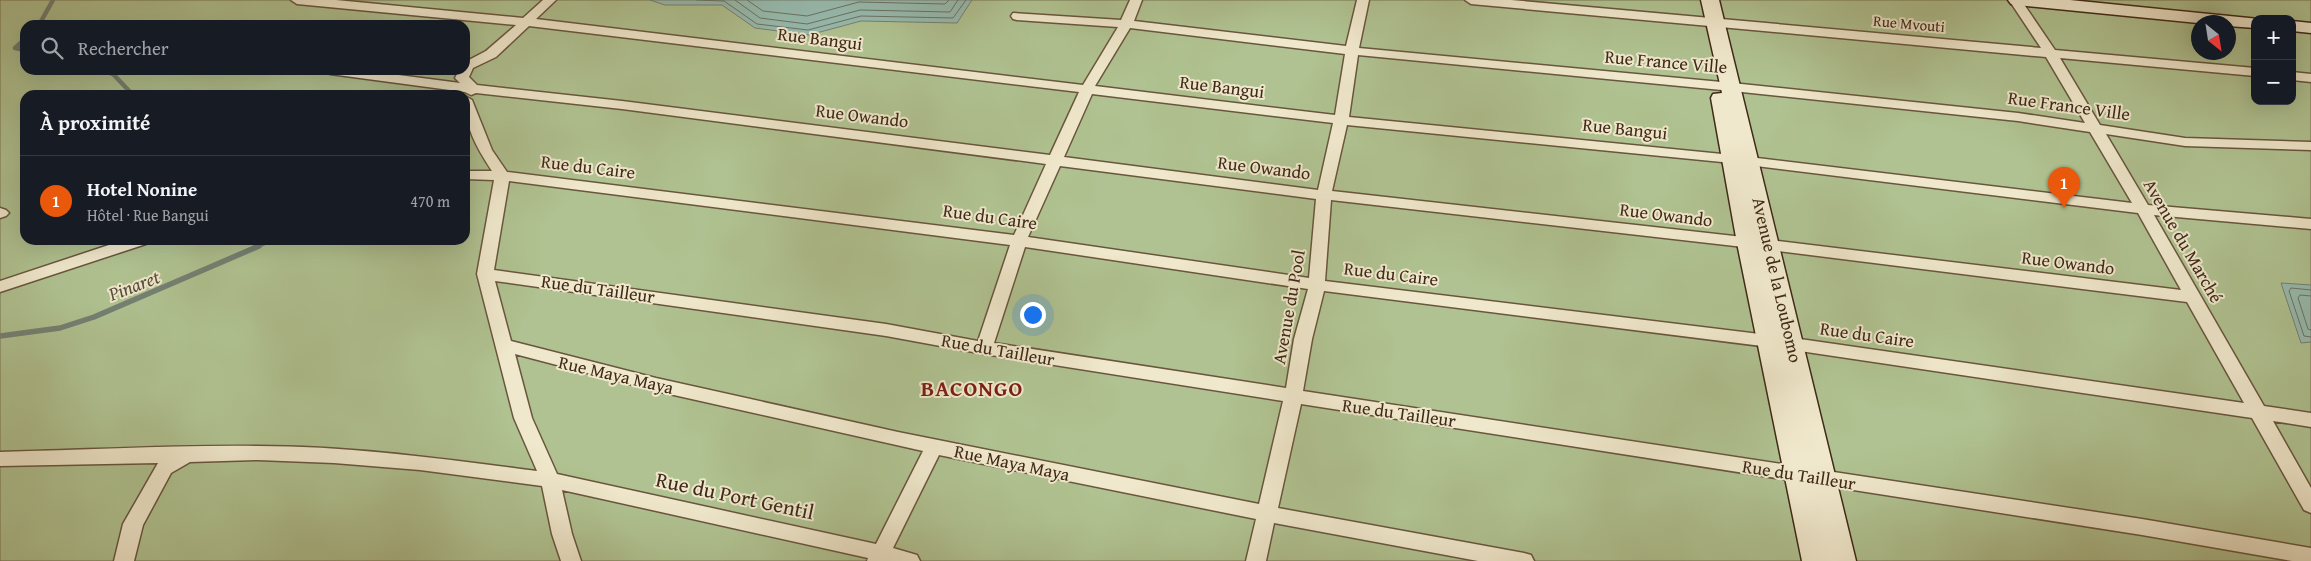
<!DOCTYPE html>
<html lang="fr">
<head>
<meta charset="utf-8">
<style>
	body { margin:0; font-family:"Gentium Book Plus",serif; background:#20242c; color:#f1f3f6 }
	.controls { position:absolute; right:15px; top:15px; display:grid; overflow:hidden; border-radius:10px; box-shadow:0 5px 20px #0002 }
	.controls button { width:45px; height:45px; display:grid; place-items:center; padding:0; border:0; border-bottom:1px solid #363941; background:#171b24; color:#f1f3f6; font:25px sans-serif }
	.compass { position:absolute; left:2191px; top:15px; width:45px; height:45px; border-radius:50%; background:#171b24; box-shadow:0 5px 20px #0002; rotate:150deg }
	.you { position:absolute; left:1032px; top:314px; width:18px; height:18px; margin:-12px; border:4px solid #fff; border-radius:50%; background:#1a73e8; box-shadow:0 0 0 8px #1a73e833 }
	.badge { display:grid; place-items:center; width:32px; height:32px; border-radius:50%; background:#ea580c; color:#fff; font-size:16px; font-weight:700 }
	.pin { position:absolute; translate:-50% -41px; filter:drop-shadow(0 1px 2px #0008) }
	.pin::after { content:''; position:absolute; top:26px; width:18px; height:15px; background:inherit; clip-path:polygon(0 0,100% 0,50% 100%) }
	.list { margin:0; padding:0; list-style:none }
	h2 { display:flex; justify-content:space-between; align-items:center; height:65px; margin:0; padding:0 20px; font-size:21px }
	h2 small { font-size:16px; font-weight:400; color:#9ea1a6 }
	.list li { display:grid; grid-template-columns:32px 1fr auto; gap:15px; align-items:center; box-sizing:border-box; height:90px; padding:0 20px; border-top:1px solid #363941 }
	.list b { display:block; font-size:19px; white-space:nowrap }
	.list p { margin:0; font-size:16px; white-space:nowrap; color:#9ea1a6 }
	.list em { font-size:16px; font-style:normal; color:#9ea1a6 }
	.icon { flex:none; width:28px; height:28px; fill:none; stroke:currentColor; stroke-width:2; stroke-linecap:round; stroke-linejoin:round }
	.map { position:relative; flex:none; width:2311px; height:561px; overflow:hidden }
	.search { position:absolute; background:#171b24; box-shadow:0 5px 20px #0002; left:20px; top:20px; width:450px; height:55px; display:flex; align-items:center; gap:12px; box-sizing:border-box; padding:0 18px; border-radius:15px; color:#9ea1a6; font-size:19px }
	.panel { position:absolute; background:#171b24; box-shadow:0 5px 20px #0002; left:20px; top:90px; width:450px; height:155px; border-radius:15px }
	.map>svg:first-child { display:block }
</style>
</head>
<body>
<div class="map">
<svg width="2311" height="561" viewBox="0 0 2311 561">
	<rect width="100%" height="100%" fill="#e8dcb1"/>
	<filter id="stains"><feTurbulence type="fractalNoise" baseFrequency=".004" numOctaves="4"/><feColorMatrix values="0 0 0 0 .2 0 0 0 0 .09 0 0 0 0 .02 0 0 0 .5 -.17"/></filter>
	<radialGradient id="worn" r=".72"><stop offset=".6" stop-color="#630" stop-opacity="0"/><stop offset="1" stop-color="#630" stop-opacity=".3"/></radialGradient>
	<path fill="#b0c291" stroke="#787654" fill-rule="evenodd" d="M 0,0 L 2311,0 L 2311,561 L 0,561 ZM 2255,19 L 2292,19 L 2292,101 L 2255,101 ZM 2198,22 L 2228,22 L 2228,52 L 2198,52 ZM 25,25 L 465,25 L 465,70 L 25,70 ZM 25,95 L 465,95 L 465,240 L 25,240 Z"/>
	<path fill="#97bbaf" stroke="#748173" d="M 650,0 L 972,0 L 957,23 L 861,21 L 809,35 L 755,28 L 722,5 L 665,5 Z
		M 2281,283 L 2311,285 L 2311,342 L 2301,343 Z"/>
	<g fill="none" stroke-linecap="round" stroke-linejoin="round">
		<path stroke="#6b7264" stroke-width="1" d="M 696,0 L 724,1 L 757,24 L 808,30 L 861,16 L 953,18 L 966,0
			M 735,0 L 760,18 L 807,24 L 860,10 L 950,12 L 958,0
			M 747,0 L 763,11 L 807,16 L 859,2 L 945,4 L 949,0
			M 2311,290 L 2291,288 L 2289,291 L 2304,336 L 2311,337
			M 2311,296 L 2300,295 L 2298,298 L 2308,329 L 2311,330"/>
		<path stroke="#748173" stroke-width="4.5" d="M 39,25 L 53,0
			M 25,39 L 15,48 L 25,50
			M 101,70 L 113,74 L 133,95
			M 255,247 L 272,240"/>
		<path stroke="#748173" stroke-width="5.5" d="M 0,336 L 60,328 L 94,317 L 259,246"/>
		<g stroke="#69563e" stroke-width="3">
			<path id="street" d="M 291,0 L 336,0 L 523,18 L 543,0 L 556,0 L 536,19 L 1083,85 L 1118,27 L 1017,20 L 1013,19 L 1011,16 L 1013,13 L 1121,20 L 1130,0 L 1142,0 L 1134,21 L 1346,46 L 1357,0 L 1369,0 L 1359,48 L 1732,83 L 2018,113 L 2085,123 L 2046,57 L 1471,4 L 1465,0 L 1511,0 L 2041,48 L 2009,0 L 2021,0 L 2055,50 L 2255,68 L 2255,76 L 2060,58 L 2100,125 L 2185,138 L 2311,142 L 2311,150 L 2185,146 L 2106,134 L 2148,205 L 2311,219 L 2311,229 L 2154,215 L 2264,406 L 2311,413 L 2311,427 L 2273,421 L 2311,488 L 2311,513 L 2304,510 L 2252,418 L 1793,350 L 1324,291 L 1312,339 L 1303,391 L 2142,519 L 2311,548 L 2311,561 L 2292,561 L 2142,535 L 1301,404 L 1278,508 L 1524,553 L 1531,555 L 1534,561 L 1478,561 L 1274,523 L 1266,561 L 1246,561 L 1256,519 L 939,455 L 893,548 L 917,555 L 920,561 L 867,561 L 868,558 L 562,490 L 572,534 L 581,561 L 561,561 L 552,534 L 542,486 L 420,470 L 334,463 L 258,460 L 190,462 L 171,473 L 143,525 L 134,561 L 114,561 L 123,524 L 158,463 L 0,466 L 0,452 C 86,450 172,445 258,446 C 351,446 444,459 537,471 L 514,418 L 477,274 L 494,180 L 465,179 L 465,171 L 492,171 C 475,145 465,127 465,96 L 472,100 L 492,150 L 507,172 L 1014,235 L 1046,164 L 622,109 L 476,93 L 471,95 L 465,92 L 330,74 L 323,70 L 360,70 L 460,83 L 455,78 L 459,70 L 465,70 L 465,62 L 486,51 L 516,25 L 297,4 ZM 529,26 L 1079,92 L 1050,155 L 622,101 L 477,85 L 469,77 L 473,68 L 496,57 ZM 1130,28 L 1345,54 L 1335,115 L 1095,86 ZM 1358,55 L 1732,91 L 2018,121 L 2090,132 L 2132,203 L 1732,155 L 1349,117 ZM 1092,94 L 1333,123 L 1318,190 L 1064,157 ZM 1347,125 L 1732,163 L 2138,213 L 2181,290 L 1770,240 L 1332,191 ZM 1060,166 L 1316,199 L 1309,278 L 1028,237 ZM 509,181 L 1010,245 L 978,341 L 886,324 L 494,270 ZM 1331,200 L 1770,250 L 2187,302 L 2244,403 L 1793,338 L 1325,281 ZM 1025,247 L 1308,289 L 1294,339 L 1286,388 L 994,343 ZM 495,281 L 886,336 L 984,354 L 1283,401 L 1259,504 L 898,432 L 656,378 L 511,341 ZM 515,354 L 656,391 L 923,451 L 876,544 L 557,474 L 532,418 Z
				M 2292,72 L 2311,74 L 2311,82 L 2292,80 Z
				M 0,208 L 6,210 L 9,213 L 6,216 L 0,218 Z
				M 124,240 L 148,240 L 146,244 L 0,292 L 0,281 Z"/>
		</g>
		<g stroke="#3f2918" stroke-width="3">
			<path id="secondary" d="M 1701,0 L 1719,0 L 1856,561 L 1802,561 L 1737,243 L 1711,98 L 1713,94 L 1722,93 Z
				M 2008,0 L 2070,0 L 2259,19 L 2255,19 L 2255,28 L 2228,26 L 2228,22 L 2198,23 L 2017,5 L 2011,4 Z
				M 2292,21 L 2311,23 L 2311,33 L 2292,31 Z"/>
		</g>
		<use href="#street" fill="#f0e8cc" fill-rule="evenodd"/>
		<use href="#secondary" fill="#f0e8cc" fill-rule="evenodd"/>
	</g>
	<g text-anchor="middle" stroke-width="4" stroke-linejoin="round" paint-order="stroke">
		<g font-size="15" fill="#3f2918" stroke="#f0e8cc">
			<text transform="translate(1909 24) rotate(5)" y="5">Rue Mvouti</text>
		</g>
		<g font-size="18" fill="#3f2918" stroke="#f0e8cc">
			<text transform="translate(820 39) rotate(7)" y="6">Rue Bangui</text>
			<text transform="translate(1666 62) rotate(5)" y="6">Rue France Ville</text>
			<text transform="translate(1222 87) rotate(7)" y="6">Rue Bangui</text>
			<text transform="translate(2069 106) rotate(8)" y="6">Rue France Ville</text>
			<text transform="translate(862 116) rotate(7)" y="6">Rue Owando</text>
			<text transform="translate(1625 129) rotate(6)" y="6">Rue Bangui</text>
			<text transform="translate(588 167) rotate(7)" y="6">Rue du Caire</text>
			<text transform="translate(1264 168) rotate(7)" y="6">Rue Owando</text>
			<text transform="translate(1666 215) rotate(7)" y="6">Rue Owando</text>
			<text transform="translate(990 217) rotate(8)" y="6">Rue du Caire</text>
			<text transform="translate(2183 241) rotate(60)" y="6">Avenue du Marché</text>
			<text transform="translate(2068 263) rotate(7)" y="6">Rue Owando</text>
			<text transform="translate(1391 274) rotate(7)" y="6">Rue du Caire</text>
			<text transform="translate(1777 280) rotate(77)" y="6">Avenue de la Loubomo</text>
			<text transform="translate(598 289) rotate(8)" y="6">Rue du Tailleur</text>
			<text transform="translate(1289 307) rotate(-80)" y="6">Avenue du Pool</text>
			<text transform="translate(1867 335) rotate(8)" y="6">Rue du Caire</text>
			<text transform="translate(998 350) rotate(10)" y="6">Rue du Tailleur</text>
			<text transform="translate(616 375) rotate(13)" y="6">Rue Maya Maya</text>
			<text transform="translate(1399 413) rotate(8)" y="6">Rue du Tailleur</text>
			<text transform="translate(1012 463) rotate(12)" y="6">Rue Maya Maya</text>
			<text transform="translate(1799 475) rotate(9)" y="6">Rue du Tailleur</text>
		</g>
		<g font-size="19" font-style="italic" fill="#554e3e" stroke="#f0e8cc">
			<text transform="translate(134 285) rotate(-21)" y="7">Pinaret</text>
		</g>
		<g font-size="21" fill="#3f2918" stroke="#f0e8cc">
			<text transform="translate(735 496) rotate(12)" y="7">Rue du Port Gentil</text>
		</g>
		<g font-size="22" font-weight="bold" letter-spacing="1" fill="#7a1f14" stroke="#f0e8cc">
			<text x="972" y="396">BACONGO</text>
		</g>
	</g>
	<rect width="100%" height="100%" filter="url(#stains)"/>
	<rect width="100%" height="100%" fill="url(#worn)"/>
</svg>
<div class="controls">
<button>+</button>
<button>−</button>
</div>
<svg class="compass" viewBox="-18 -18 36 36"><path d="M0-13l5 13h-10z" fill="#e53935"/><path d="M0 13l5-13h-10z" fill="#9ea1a6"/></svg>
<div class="you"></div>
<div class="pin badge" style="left:2064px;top:208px">1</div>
<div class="search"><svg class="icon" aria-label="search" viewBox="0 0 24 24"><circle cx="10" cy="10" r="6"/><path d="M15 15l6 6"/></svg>Rechercher</div>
<section class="panel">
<h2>À proximité<small></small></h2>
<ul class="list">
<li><span class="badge">1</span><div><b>Hotel Nonine</b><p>Hôtel · Rue Bangui</p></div><em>470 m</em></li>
</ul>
</section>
</div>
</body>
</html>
